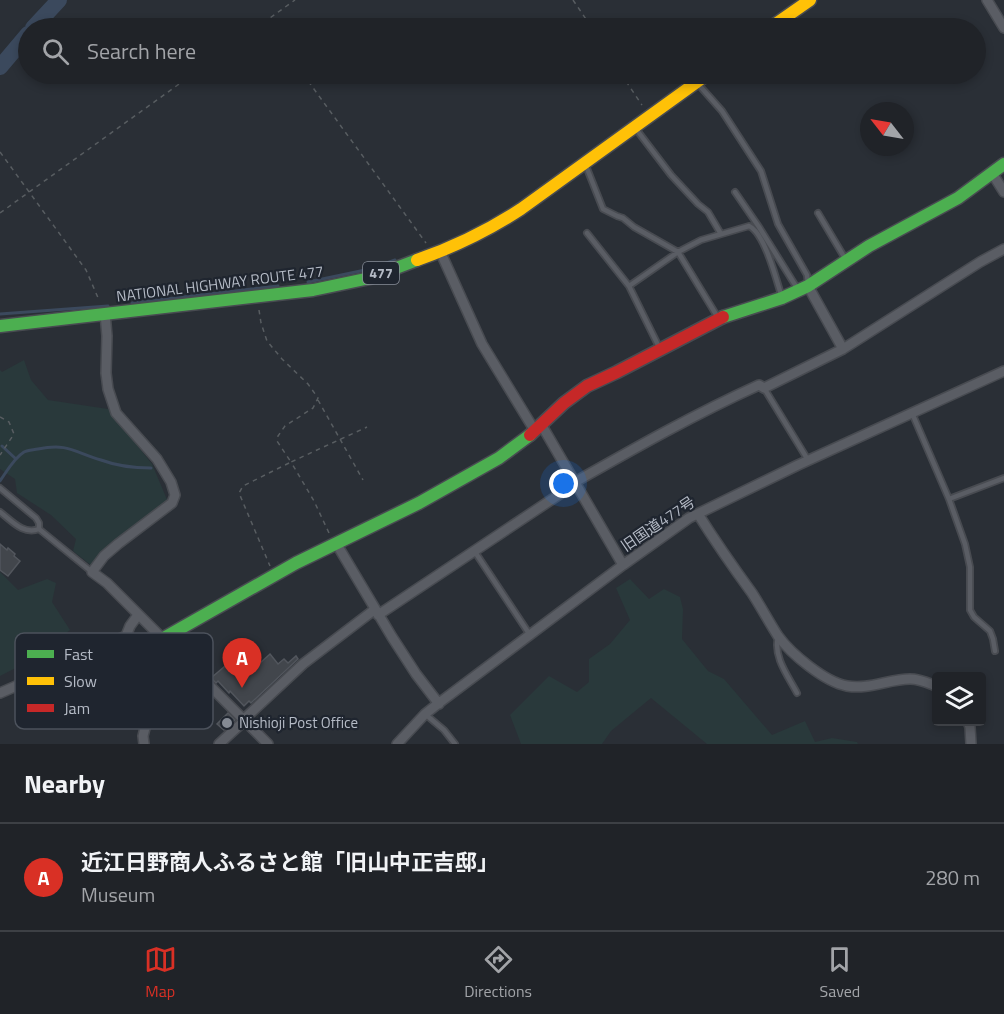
<!DOCTYPE html>
<html lang="en">
<head>
<meta charset="utf-8">
<style>
	body { margin:0; font-family:"Titillium Web","Noto Sans JP",sans-serif; background:#2d2f34; color:#f1f3f6 }
	.controls { position:absolute; right:18px; bottom:18px; display:grid; overflow:hidden; border-radius:6px; box-shadow:0 3px 9px #0003 }
	.controls button { width:54px; height:54px; display:grid; place-items:center; padding:0; border:0; border-bottom:2px solid #3d4045; background:#202328; color:#f1f3f6; font:30px sans-serif }
	.compass { position:absolute; left:860px; top:102px; width:54px; height:54px; border-radius:50%; background:#202328; box-shadow:0 3px 9px #0003; rotate:301deg }
	.you { position:absolute; left:564px; top:484px; width:21px; height:21px; margin:-15px; border:4px solid #fff; border-radius:50%; background:#1a73e8; box-shadow:0 0 0 9px #1a73e833 }
	.badge { display:grid; place-items:center; width:39px; height:39px; border-radius:50%; background:#d93025; color:#fff; font-size:20px; font-weight:700 }
	.pin { position:absolute; translate:-50% -50px; filter:drop-shadow(0 2px 3px #0008) }
	.pin::after { content:''; position:absolute; top:32px; width:21px; height:18px; background:inherit; clip-path:polygon(0 0,100% 0,50% 100%) }
	.list { margin:0; padding:0; list-style:none }
	h2 { display:flex; justify-content:space-between; align-items:center; height:78px; margin:0; padding:0 24px; font-size:26px }
	h2 small { font-size:20px; font-weight:400; color:#a2a4a8 }
	.list li { display:grid; grid-template-columns:39px 1fr auto; gap:18px; align-items:center; box-sizing:border-box; height:108px; padding:0 24px; border-top:2px solid #3d4045 }
	.list b { display:block; font-size:22px; white-space:nowrap }
	.list p { margin:0; font-size:20px; white-space:nowrap; color:#a2a4a8 }
	.list em { font-size:20px; font-style:normal; color:#a2a4a8 }
	.icon { flex:none; width:33px; height:33px; fill:none; stroke:currentColor; stroke-width:2; stroke-linecap:round; stroke-linejoin:round }
	.map { position:relative; flex:none; width:1004px; height:744px; overflow:hidden }
	.search { position:absolute; background:#202328; box-shadow:0 3px 9px #0003; left:18px; right:18px; top:18px; height:66px; display:flex; align-items:center; gap:15px; box-sizing:border-box; padding:0 21px; border-radius:33px; color:#a2a4a8; font-size:22px }
	.sheet { height:186px; background:#202328 }
	nav { display:flex; justify-content:space-around; align-items:center; box-sizing:border-box; height:84px; border-top:2px solid #3d4045; background:#202328; font-size:16px; color:#a2a4a8 }
	nav a { display:grid; justify-items:center; gap:3px }
	nav .on { color:#d93025 }
	.map>svg:first-child { display:block }
</style>
</head>
<body>
<div class="map">
<svg width="1004" height="744" viewBox="0 0 1004 744">
	<rect width="100%" height="100%" fill="#2a2f36"/>
	<path fill="#29393b" d="M 24,360 L 31,380 L 48,400 L 108,409 L 152,464 L 168,502 L 92,566 L 73,551 L 76,539 L 51,515 L 17,493 L 15,479 L 0,469 L 0,370 L 2,372 Z
		M 0,572 L 18,590 L 47,579 L 56,583 L 52,602 L 70,630 L 39,656 L 0,676 Z
		M 630,579 L 649,599 L 664,589 L 680,597 L 683,609 L 682,639 L 708,671 L 724,679 L 772,735 L 805,721 L 815,742 L 832,738 L 857,742 L 858,744 L 707,744 L 651,698 L 611,731 L 602,744 L 521,744 L 510,715 L 549,676 L 577,692 L 589,682 L 589,659 L 610,644 L 630,620 L 616,588 Z"/>
	<g fill="none" stroke-linecap="round" stroke-linejoin="round">
		<path stroke="#3b495d" stroke-width="3" d="M 308,282 L 370,269 L 395,260
			M 132,303 L 278,286
			M 0,314 L 108,306
			M 2,446 L 16,459
			M 0,481 C 7,471 14,458 24,452 C 28,450 33,450 38,449 C 68,443 74,452 101,460 C 117,466 134,468 151,468"/>
		<path stroke="#3b495d" stroke-width="16" d="M 33,28 L 59,0
			M 0,67 L 28,34"/>
	</g>
	<path fill="#42464c" stroke="#52565d" stroke-width="1.5" d="M 0,544 L 7,550 L 8,548 L 15,554 L 14,556 L 20,561 L 8,576 L 0,570 Z
		M 270,654 L 278,664 L 284,659 L 288,663 L 296,656 L 298,659 L 251,703 L 249,701 L 244,706 L 230,691 L 229,693 L 218,681 L 216,683 L 211,678 L 231,661 L 244,675 L 248,672 L 249,673 Z
		M 228,713 L 235,720 L 224,730 L 217,724 Z"/>
	<g fill="none" stroke-linecap="round" stroke-linejoin="round">
		<g stroke="#484b51" stroke-width="8">
			<path id="lane" d="M 699,85 L 722,111 L 761,171 L 778,224 L 807,275 L 808,284
				M 636,129 L 671,175 L 698,204 L 708,212 L 721,234
				M 586,166 L 603,209 L 617,216 L 623,218 L 634,227 L 678,252 L 717,316
				M 735,192 L 759,227 L 797,288
				M 818,213 L 846,260
				M 587,233 L 629,286 L 659,347
				M 629,286 L 678,252 L 701,240 L 749,226 C 765,233 777,282 782,298
				M 764,388 L 808,460
				M 912,413 L 949,499 L 965,544 L 970,567 L 970,610 L 974,617 L 990,631 L 993,639 L 995,651
				M 0,488 L 36,518 L 39,523 L 39,529 L 92,572
				M 949,499 L 1004,478
				M 0,512 C 12,521 23,535 39,529
				M 475,552 L 530,635
				M 778,637 C 773,657 788,676 797,693
				M 425,714 L 444,730 L 455,744"/>
		</g>
		<g stroke="#484b51" stroke-width="12">
			<path id="street" d="M 987,0 L 1004,28
				M 992,173 L 1004,192
				M 440,251 L 482,344 L 535,431
				M 808,286 L 843,349
				M 105,313 L 107,336 L 106,373 L 108,389 L 116,413 L 157,459 L 171,482 L 175,495 L 172,503 L 118,544 L 104,556 L 92,572 L 107,583 L 268,744
				M 541,424 L 623,565
				M 575,482 C 635,448 695,414 759,385 L 764,388 L 843,349 L 980,262 L 1004,249
				M 698,514 C 715,541 733,567 752,593 C 761,607 769,622 778,636 C 791,654 825,682 847,686 C 869,690 889,679 910,679 C 920,679 928,683 936,686
				M 336,543 L 392,637 L 416,674 L 439,704
				M 138,615 L 130,626 L 126,636 L 148,716 L 143,736 L 144,744
				M 378,615 L 575,484
				M 0,693 L 46,673 L 76,652 L 81,652 L 83,654 L 126,636
				M 243,720 L 303,664 L 374,610 L 377,612
				M 968,722 L 970,727 L 971,744
				M 219,744 L 244,721
				M 397,744 L 425,714 L 439,703 L 623,565 L 689,518 L 798,465 L 1004,371"/>
		</g>
		<g stroke="#484b51" stroke-width="15">
			<path id="fast" d="M 723,317 L 782,298 L 808,286 L 869,246 L 958,198 L 1004,164
				M 0,326 L 313,290 L 370,278 L 417,260
				M 162,639 L 296,563 L 419,503 L 499,458 L 530,435"/>
		</g>
		<g stroke="#484b51" stroke-width="15">
			<path id="slow" d="M 770,28 L 810,0
				M 417,260 C 454,247 489,230 521,209 L 708,74"/>
		</g>
		<g stroke="#484b51" stroke-width="15">
			<path id="jam" d="M 530,435 L 564,403 L 587,386 L 617,372 L 723,317"/>
		</g>
		<path stroke="#585d61" stroke-width="1.5" stroke-dasharray="4.5 4.5" stroke-linecap="butt" d="M 573,0 L 592,28
			M 266,22 L 270,28
			M 256,28 L 295,0
			M 303,74 L 426,243
			M 621,74 L 642,105
			M 0,152 L 86,270 L 99,300
			M 0,213 L 193,74
			M 259,310 L 261,323 L 267,341 L 282,359 L 308,384 L 318,398 L 313,408 L 285,426 L 278,436 L 277,441 L 291,462 L 243,486 L 239,493 L 270,566
			M 318,400 L 363,480
			M 0,417 L 9,422 L 14,434 L 0,455
			M 329,533 L 314,501 L 291,462 L 367,427"/>
		<use href="#lane" stroke="#5a5d64" stroke-width="4.5"/>
		<use href="#street" stroke="#5a5d64" stroke-width="9"/>
		<use href="#fast" stroke="#4caf50" stroke-width="12"/>
		<use href="#slow" stroke="#ffc107" stroke-width="12"/>
		<use href="#jam" stroke="#c62828" stroke-width="12"/>
	</g>
	<circle fill="#848a94" stroke="#1f252f" stroke-width="2" cx="227" cy="723" r="6"/>
	<g text-anchor="middle" stroke-width="4.5" stroke-linejoin="round" paint-order="stroke">
		<rect fill="#1f252f" stroke="#888e99" stroke-width="1.5" x="363" y="262" width="36" height="22" rx="4.5"/>
		<g font-size="14" font-weight="bold" fill="#b5bbc6">
			<text x="381" y="278">477</text>
		</g>
		<g font-size="15" fill="#b5bbc6" stroke="#1f252f">
			<text transform="translate(220 284) rotate(-7)" y="5">NATIONAL HIGHWAY ROUTE 477</text>
			<text transform="translate(658 524) rotate(-34)" y="5">旧国道477号</text>
		</g>
		<g font-size="15" fill="#b5bbc6" stroke="#1f252f" text-anchor="start">
			<text x="239" y="728">Nishioji Post Office</text>
		</g>
	</g>
	<rect x="15" y="633" width="198" height="96" rx="9" fill="#1f252f" stroke="#4c525c" stroke-width="1.5"/>
	<rect x="27" y="650" width="27" height="8" fill="#4caf50"/>
	<rect x="27" y="677" width="27" height="8" fill="#ffc107"/>
	<rect x="27" y="704" width="27" height="8" fill="#c62828"/>
	<g font-size="16" fill="#b5bbc6">
		<text x="64" y="660">Fast</text>
		<text x="64" y="687">Slow</text>
		<text x="64" y="714">Jam</text>
	</g>
</svg>
<div class="controls">
<button><svg class="icon" aria-label="layers" viewBox="0 0 24 24"><path d="M12 4l9 5-9 5-9-5zM3 14l9 5 9-5"/></svg></button>
</div>
<svg class="compass" viewBox="-18 -18 36 36"><path d="M0-13l5 13h-10z" fill="#e53935"/><path d="M0 13l5-13h-10z" fill="#a2a4a8"/></svg>
<div class="you"></div>
<div class="pin badge" style="left:242px;top:688px">A</div>
<div class="search"><svg class="icon" aria-label="search" viewBox="0 0 24 24"><circle cx="10" cy="10" r="6"/><path d="M15 15l6 6"/></svg>Search here</div>
</div>
<section class="sheet">
<h2>Nearby<small></small></h2>
<ul class="list">
<li><span class="badge">A</span><div><b>近江日野商人ふるさと館「旧山中正吉邸」</b><p>Museum</p></div><em>280 m</em></li>
</ul>
</section>
<nav>
<a class="on"><svg class="icon" aria-label="map" viewBox="0 0 24 24"><path d="M3 6l6-2 6 2 6-2v14l-6 2-6-2-6 2zM9 4v14M15 6v14"/></svg>Map</a>
<a><svg class="icon" aria-label="directions" viewBox="0 0 24 24"><path d="M12 3l9 9-9 9-9-9zM9 14v-3h6M13 9l2 2-2 2"/></svg>Directions</a>
<a><svg class="icon" aria-label="saved" viewBox="0 0 24 24"><path d="M7 4h10v16l-5-4-5 4z"/></svg>Saved</a>
</nav>
</body>
</html>
